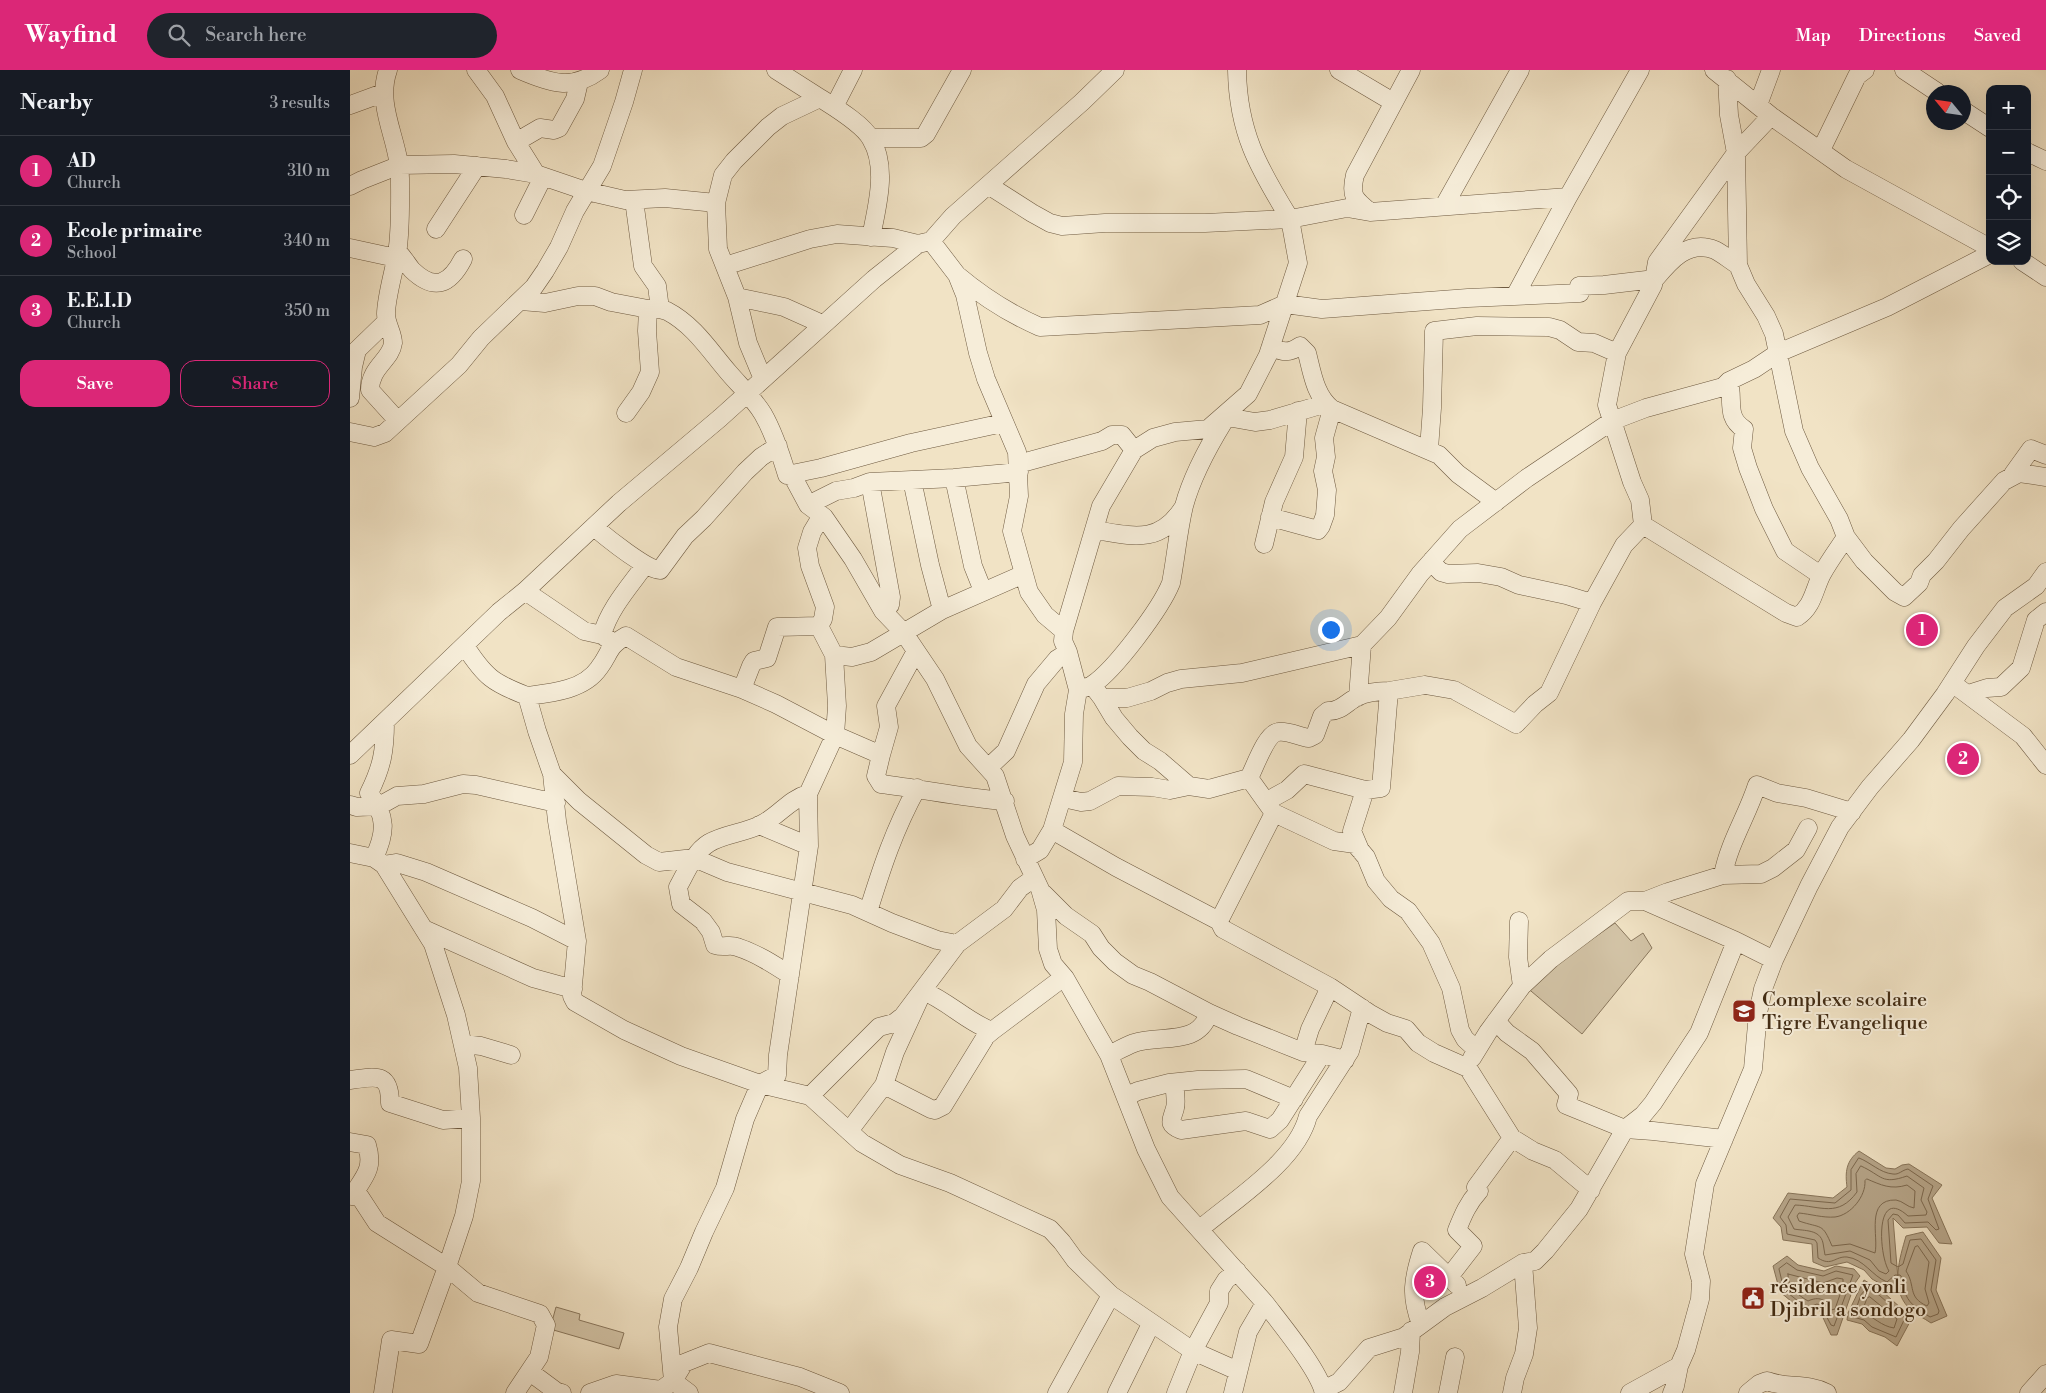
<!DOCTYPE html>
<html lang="en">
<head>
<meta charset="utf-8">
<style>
	body { margin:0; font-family:"Libre Bodoni",serif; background:#20242c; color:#f1f3f6 }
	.controls { position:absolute; right:15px; top:15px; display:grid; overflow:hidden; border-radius:10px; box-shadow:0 5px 20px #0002 }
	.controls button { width:45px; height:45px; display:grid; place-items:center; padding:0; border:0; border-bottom:1px solid #363941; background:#171b24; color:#f1f3f6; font:25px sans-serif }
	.compass { position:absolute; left:1576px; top:15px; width:45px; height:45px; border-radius:50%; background:#171b24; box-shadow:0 5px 20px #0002; rotate:299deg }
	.you { position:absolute; left:980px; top:559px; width:18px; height:18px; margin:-12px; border:4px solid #fff; border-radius:50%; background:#1a73e8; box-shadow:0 0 0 8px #1a73e833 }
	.badge { display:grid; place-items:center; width:32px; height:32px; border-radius:50%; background:#db2777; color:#fff; font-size:16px; font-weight:700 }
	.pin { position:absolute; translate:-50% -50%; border:2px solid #fff; box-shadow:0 1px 5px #0006 }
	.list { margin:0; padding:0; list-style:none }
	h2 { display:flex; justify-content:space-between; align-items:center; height:65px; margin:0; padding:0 20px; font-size:21px }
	h2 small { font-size:16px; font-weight:400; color:#9ea1a6 }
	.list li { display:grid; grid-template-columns:32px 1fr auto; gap:15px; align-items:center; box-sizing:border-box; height:70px; padding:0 20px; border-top:1px solid #363941 }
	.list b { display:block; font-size:19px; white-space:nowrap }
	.list p { margin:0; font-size:16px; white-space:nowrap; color:#9ea1a6 }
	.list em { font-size:16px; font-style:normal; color:#9ea1a6 }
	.actions { display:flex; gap:10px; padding:15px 20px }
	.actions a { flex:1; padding:11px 0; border:1px solid #db2777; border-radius:15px; text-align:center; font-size:18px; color:#db2777 }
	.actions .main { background:#db2777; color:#fff }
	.icon { flex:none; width:28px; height:28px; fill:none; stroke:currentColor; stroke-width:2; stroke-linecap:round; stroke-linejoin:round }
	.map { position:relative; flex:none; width:1696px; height:1323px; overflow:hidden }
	header { display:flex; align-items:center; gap:30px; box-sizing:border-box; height:70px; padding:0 25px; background:#db2777; color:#fff }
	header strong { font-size:24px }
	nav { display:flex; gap:28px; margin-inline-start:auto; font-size:18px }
	.search { width:350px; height:45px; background:#20242c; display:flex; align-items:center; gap:12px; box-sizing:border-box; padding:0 18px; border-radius:28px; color:#9ea1a6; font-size:19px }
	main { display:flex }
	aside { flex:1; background:#171b24 }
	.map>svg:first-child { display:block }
</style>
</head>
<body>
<header>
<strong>Wayfind</strong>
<div class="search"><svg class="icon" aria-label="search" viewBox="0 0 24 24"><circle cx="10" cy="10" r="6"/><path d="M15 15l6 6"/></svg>Search here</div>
<nav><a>Map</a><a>Directions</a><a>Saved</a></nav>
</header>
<main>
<aside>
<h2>Nearby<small>3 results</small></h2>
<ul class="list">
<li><span class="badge">1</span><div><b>AD</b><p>Church</p></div><em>310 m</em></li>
<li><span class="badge">2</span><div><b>Ecole primaire</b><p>School</p></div><em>340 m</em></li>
<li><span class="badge">3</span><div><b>E.E.I.D</b><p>Church</p></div><em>350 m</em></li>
</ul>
<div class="actions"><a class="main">Save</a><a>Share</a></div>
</aside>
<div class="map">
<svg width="1696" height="1323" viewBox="0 0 1696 1323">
	<rect width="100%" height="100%" fill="#f1e3c5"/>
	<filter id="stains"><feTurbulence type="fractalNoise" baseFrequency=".004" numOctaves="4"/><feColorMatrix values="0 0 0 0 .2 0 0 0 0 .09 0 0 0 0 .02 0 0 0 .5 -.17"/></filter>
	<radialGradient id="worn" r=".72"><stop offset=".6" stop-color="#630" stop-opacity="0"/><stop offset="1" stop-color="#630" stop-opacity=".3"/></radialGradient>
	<path fill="#d3c4a7" stroke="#8a785e" d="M 1265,853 L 1281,871 L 1293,863 L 1302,878 L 1232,964 L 1175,916 Z
		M 206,1237 L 230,1244 L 229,1250 L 274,1263 L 269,1279 L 200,1259 Z"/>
	<path fill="#b6a589" stroke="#88755a" d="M 1509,1081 L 1536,1098 L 1545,1099 L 1552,1095 L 1559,1094 L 1592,1115 L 1582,1128 L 1602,1174 L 1589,1173 L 1577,1157 L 1553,1158 L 1543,1148 L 1548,1209 L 1540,1219 L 1522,1209 L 1514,1200 L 1497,1192 L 1475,1197 L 1463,1192 L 1462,1174 L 1433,1170 L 1431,1157 L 1423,1148 L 1438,1123 L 1483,1128 L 1497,1117 C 1495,1102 1496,1091 1509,1081 Z
		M 1573,1162 L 1591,1188 L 1586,1220 L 1597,1246 L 1581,1253 C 1574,1248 1564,1244 1558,1237 C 1540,1218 1550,1187 1556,1166 Z
		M 1437,1186 L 1448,1195 L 1474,1201 L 1486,1196 L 1504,1199 L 1510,1206 L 1505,1213 L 1487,1265 L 1481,1265 L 1469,1239 L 1458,1245 L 1430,1222 L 1423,1196 Z
		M 1514,1210 L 1532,1221 L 1562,1248 L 1547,1276 L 1535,1267 L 1519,1261 L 1512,1254 L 1497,1250 L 1498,1243 Z"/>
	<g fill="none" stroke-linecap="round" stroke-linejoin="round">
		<path stroke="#7c684e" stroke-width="1" d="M 1509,1088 C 1520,1092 1530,1103 1543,1104 C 1549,1105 1552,1100 1558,1099 L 1583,1116 L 1578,1129 L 1589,1159 L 1586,1160 L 1578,1152 L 1555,1153 L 1548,1145 L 1543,1144 L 1538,1150 L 1541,1193 L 1548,1197 L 1553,1194 L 1560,1170 L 1571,1169 L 1586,1190 L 1581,1220 L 1589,1241 L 1588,1244 L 1580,1247 C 1571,1241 1560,1235 1556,1225 C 1553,1218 1556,1211 1550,1205 L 1545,1205 L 1537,1212 C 1522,1206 1514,1189 1497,1187 C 1485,1186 1482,1197 1468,1188 L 1467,1173 L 1465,1170 L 1437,1164 L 1436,1155 L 1430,1147 L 1440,1129 L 1485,1133 L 1501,1120 L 1501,1100 Z
			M 1511,1096 C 1533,1106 1531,1115 1557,1106 L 1574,1118 L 1571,1130 L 1577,1142 L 1576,1145 L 1558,1146 C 1524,1115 1529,1186 1539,1201 L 1536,1204 L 1529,1201 L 1520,1190 L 1500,1181 L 1475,1185 C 1474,1181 1474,1177 1473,1173 C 1470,1159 1454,1161 1444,1159 L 1438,1147 L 1445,1135 C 1471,1136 1488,1148 1507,1122 L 1506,1104 Z
			M 1517,1109 C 1531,1115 1541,1120 1557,1115 L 1565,1121 L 1564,1138 C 1557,1137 1553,1131 1546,1130 C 1515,1129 1529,1167 1525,1183 L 1500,1174 L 1482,1176 C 1472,1152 1472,1159 1449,1151 L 1447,1146 L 1449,1143 C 1460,1144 1473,1148 1485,1147 C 1501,1145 1516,1126 1515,1111 Z
			M 1568,1176 L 1579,1192 L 1575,1219 L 1579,1233 L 1577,1236 C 1557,1227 1566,1216 1556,1201 L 1565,1177 Z
			M 1437,1193 L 1447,1200 L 1473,1206 L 1486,1201 L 1503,1205 L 1484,1256 L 1481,1255 L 1471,1236 L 1467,1234 L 1457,1238 L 1434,1220 L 1429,1199 Z
			M 1438,1204 L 1473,1213 L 1487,1208 L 1493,1209 L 1493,1216 L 1485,1239 L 1481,1240 C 1476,1229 1469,1226 1458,1231 C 1448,1225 1437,1217 1438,1204 Z
			M 1517,1218 L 1529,1225 L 1555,1248 L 1546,1267 L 1522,1257 L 1514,1250 L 1503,1247 L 1511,1225 Z
			M 1520,1227 L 1547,1249 L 1544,1258 C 1531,1256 1524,1247 1512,1242 L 1517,1228 Z"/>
		<g stroke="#6e5a40" stroke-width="19">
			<path id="minor" d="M 38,0 C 25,37 50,71 50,108 C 50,133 51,159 47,184 C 44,201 36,228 36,244 C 36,254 43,263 43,273 C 41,290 20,297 20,320 L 48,351
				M 126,0 L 145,26 L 166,72 L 186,104
				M 170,0 C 200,13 222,21 250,0
				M 426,0 L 470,28
				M 887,0 C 888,62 908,97 940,149
				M 989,0 L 1043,32
				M 1364,0 L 1421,46 L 1496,99 L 1640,178
				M 1554,0 L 1587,22
				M 1377,9 L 1379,45 L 1386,83 L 1388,195 L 1396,214 L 1416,246 L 1424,264 L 1444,361 L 1460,398 L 1489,449 L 1496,467 L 1514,491 L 1545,522 L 1554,527 L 1569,513 L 1572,505 L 1586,491 L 1611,459 L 1654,411 L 1669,403 L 1696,407
				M 0,35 L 33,23
				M 1408,35 L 1421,0
				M 484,37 L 503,0
				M 1614,41 L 1640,58
				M 521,68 L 571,68 L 576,64 L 612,0
				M 166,72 L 190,58 L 204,60 L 209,58 L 225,29 L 229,12
				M 1471,80 L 1507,6 L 1515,0
				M 1677,82 L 1696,91
				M 638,115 L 682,143 L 700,153 L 712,156 L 755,153 L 855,153 L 940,149
				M 0,116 L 12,110 L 50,95 L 104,94 L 156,99 L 186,104 L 236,121 L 275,130 L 315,128 L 366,133 L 368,179 L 387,227 L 434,237 L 472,254
				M 284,130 L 293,196 L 307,216 L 310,239
				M 366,133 L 373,105 L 384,91 L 418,57 L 432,46 L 470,28 C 484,37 513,54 521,69 C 538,97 527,137 521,167
				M 1094,136 L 1170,0
				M 1020,142 C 1004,129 1000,126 1005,105 L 1061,0
				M 174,145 L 193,107
				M 86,159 L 127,96
				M 581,171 L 607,205 L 615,225 L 628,283 L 636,309 L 667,382 L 669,426 L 662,461 L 679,522 L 695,545 L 714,561
				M 0,178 L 46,188
				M 48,182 C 54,188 57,194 62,200 C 85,222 100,214 113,189
				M 1672,191 L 1696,207
				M 375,196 L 460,169 L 487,164 L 543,168 L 568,174
				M 607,205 C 632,226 660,244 690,257 L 910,245 L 935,234 L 972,239 L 1118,228 L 1230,223 L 1229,216 L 1254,215 L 1305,209 C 1320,191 1338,169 1365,180 C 1373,184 1381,191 1388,195
				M 1165,226 L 1218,127 L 1290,0
				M 387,227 L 398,273 L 413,309
				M 171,231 L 195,233 L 228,226 L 245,226 L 261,232 L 298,239 L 310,239 L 317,241 C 344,255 360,281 379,303 C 391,317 404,329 413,344 C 424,363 431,385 437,405 L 443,407 L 458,435 L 474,447 L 503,489 L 533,541 L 554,563 L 585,609 L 618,676 L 645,706 L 665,766 L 690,819 L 696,840 L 698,879 L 703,894 L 715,908 L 759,985 L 796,1079 L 820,1127 L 915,1233 L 898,1262 L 883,1323
				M 921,276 C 932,283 940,283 950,276 L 957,283 C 962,302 965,326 982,339 L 1089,385 L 1108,404 L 1146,432
				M 1379,311 C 1384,330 1375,347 1394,359 L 1392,378 L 1398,398 L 1414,439 L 1435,481 L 1466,502 L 1472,504
				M 0,328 L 3,297 L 7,280 L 37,251
				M 276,343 L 291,322 L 300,302 L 297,261 L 298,239
				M 877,347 L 905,352 L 920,350 L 974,334
				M 0,362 L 24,367 L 35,363 L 109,295 L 131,268 L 184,217 L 195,201 L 209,177 L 225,141 L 252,96 L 274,32 L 283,0
				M 1079,379 L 1082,338 L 1084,261 L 1127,256 L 1199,257 L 1210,260 L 1228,272 L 1244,273 L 1267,283
				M 668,394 L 752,371 L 762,365 L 772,365 L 784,380
				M 1663,404 L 1681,379 L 1696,385
				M 437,405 L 471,398 L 561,373 L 653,353
				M 604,408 L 623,496 L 633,521
				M 562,410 L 580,495 L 592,540
				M 520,412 L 541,527 L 540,535 L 533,541
				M 458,435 L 486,421 L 504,418 L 520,412 L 604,408 L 669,402
				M 920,447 L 968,460 L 971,456 L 975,445 L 977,420 L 973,401 L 976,387 L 974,368 L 982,339
				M 1293,455 L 1436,543 L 1447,547 C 1463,537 1464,519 1472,504 C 1479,491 1488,479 1496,467
				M 244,457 C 256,467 297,500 310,500 L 335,466 L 354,448 L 395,402 L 411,387 L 428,376
				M 745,460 C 782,466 809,475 833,438
				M 914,474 L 924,432 L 944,387 L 948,341
				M 1082,490 L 1084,495 L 1091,502 L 1098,504 L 1128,503 L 1151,507 L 1169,515 L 1216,525 L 1242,533
				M 175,521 L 234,561 L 252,565 L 264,573
				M 252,565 C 259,539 279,517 295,495
				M 115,576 C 135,607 143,613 177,626 L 187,661 L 202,704 L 229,731 L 296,785 L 309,792 L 344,788 L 377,802 L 502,835 L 542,853 L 587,870 L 607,874
				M 484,585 L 502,587 L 521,582 L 592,540 L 674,504
				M 1602,613 L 1673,666 L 1696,695
				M 742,615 L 752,628 L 777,628 L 801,621 L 817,613 L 831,609 L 892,603 L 1012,575 L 1038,548 L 1070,504 L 1110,459 L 1177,408 L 1262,351 L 1296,338 L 1373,317 L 1379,311 L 1404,299 L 1428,283 L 1537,237 L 1640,184
				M 392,619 L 401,596 L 404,591 L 417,588 L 427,557 L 469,556
				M 731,619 C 734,618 739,617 742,615 C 765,600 811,538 821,513 C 826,487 828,461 834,436 C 842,406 858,377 874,351
				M 1618,624 L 1637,618 L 1651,617 L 1671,598 L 1686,550 L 1696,542
				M 177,626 C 202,623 234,620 249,598 C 261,582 257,577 276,566 L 326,597 L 392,619 L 426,634 L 485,665 L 531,685 L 526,706 L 531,714 C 573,719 613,728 655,731
				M 1008,627 L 1012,575
				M 752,628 L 764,648 L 780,667 L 794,681 L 810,691 L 839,716
				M 0,685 L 149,542 L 175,521 L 269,433 L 370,348 L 524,209 L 568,174 L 581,171 L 603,146 L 732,32 L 765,0
				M 531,685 L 539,657 L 536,636 L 566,581
				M 639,697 L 656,681 L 686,614 L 707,589 L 718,582
				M 202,704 L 207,751 L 227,871 L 222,926 L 225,932 L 274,960 L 331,986 L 410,1014 L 460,1026 L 512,1073 L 550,1095 L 600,1113 L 700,1159 L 712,1172 L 725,1190 L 761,1225 L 843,1281 L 869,1233 L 869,1221 L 876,1210 L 887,1201
				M 899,708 C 905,697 916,664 928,662 C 937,660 950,667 959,668 L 965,665 L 972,646 L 978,641 C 990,642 997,632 1007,627 C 1017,622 1029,621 1039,621
				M 713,728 L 731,732 L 740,731 L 768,716 L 802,717 L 820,720 L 839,716 L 859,719 L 899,708 L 924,743 L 984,771 L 1005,774 L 1016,787 L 1026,811 L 1041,829 L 1058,841 L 1081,873 L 1101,918 L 1110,960 L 1115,969 L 1126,979
				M 917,731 L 937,720 L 954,704 L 1015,720
				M 0,735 L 7,737 L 29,736 L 47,726 L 74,724 L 113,714 L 126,715 L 206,733
				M 409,755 L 459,776
				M 702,760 L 766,797 L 869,851 L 873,859 L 980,917 L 1019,943 L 1037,953 L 1056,959 L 1068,973 L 1084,983 L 1118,998 L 1162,1068 L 1183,1081 L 1205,1090 L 1241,1120
				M 1010,780 L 1002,761 L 1015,720 L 1031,718 L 1039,621 L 1075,615 L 1104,620 L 1166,654 L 1185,634 L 1199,623 L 1242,533 L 1274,475 L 1293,455 L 1290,430 L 1282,412 L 1257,335 L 1267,283 L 1303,215 L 1307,192 L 1386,83 L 1421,46
				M 0,783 L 24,788 L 34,795 L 83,874 L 106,945 L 118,998 L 121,1048 L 121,1111 L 114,1146 L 97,1197 L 128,1223 L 190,1244 L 196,1255 L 189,1287 L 165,1323
				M 24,788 C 36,763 37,746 19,723 C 32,697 35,681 35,652
				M 675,789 L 690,780 L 702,760 L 723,692 L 724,644 L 728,620 L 718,582 L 713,571 L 714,561 L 751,436 L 784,380 L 803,368 L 825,362 L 858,359 L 898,324 L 918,285 L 948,193 L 940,149 L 997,138 L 1020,142 L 1218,127
				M 34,795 L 47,793 L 76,802 L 182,848 L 227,871
				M 1373,805 C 1379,773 1397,746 1407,715 L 1427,723 L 1456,728 L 1502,742
				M 693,823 L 716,846 L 742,864 L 751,878 L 765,892 L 783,905 L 800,912 L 859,943 L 888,956 L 953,982 L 972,984 L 995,990
				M 1295,831 L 1386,871
				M 518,842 C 532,797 544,760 567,718
				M 869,851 L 924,743
				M 1169,851 L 1168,887 L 1172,916
				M 76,860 L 183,908 L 223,919
				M 440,905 C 423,894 406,883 387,877 C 380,874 374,878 365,875 L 361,862 L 353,851 L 331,834 L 328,817 C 336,803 344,782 359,773 C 374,764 394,763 410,755 C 428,747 439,729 458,724 L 485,665 L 487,636 L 484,585 L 469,556 L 473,549 L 475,537 L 460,496 L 457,478 L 462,462 L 468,452 L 474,447
				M 1146,951 L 1157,963 L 1182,981 L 1219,1024 L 1216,1035 L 1275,1059 L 1303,1061 L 1374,1069
				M 113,974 L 131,976 L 161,985
				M 953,982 L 960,959 L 980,917
				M 759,985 C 767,981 776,976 784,973 C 811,964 848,977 859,943
				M 1122,988 L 1138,962 L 1172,916 L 1201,889 L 1278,831 L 1295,831 L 1318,822 L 1373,805 L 1411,804 L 1423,798 L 1446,780 L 1458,758
				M 0,1010 C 25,1007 40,1001 40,1033 L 93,1050 L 121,1048
				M 825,1013 C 824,1021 827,1031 825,1038 C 822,1050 816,1054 831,1060 L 896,1051 L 920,1059 L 930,1050 L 972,984
				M 534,1015 L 581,1039 L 585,1040 L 593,1036 L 636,966 L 642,961
				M 460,1026 L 529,957 L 544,953 L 553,946 L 607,874 L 654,839 L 670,818 L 684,808
				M 777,1026 L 788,1021 L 819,1013 L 848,1010 L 896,1009 L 944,1029
				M 499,1061 L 534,1015 L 545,982 L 573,921 C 598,931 617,952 642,961 L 706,913 L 715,908
				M 0,1072 L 17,1075 C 24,1098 15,1106 2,1126 L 10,1127 L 27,1153 L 97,1197 L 69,1274 L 41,1270 L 33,1323
				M 850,1159 C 884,1130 947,1091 958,1046 L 1000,981 L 1012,938
				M 1099,1207 L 1123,1176 L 1107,1160 C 1113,1145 1118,1133 1129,1121 L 1126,1117 L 1162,1068
				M 915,1233 C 931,1254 969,1300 974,1323
				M 1071,1254 C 1060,1226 1063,1209 1072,1181 L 1107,1215
				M 180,1302 L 207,1322 L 212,1323
				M 973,1320 L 989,1312 L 1019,1278 L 1054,1267 L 1095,1237 L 1132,1218 L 1173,1193 L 1185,1191 L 1195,1181 L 1229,1139 L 1275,1059 L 1293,1045 L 1303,1033 L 1349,963 L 1386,871 L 1424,890 L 1459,816 L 1490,757 L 1520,717 L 1561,670 L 1595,624 L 1626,576 L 1655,538 L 1686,516 L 1696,502
				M 240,1323 L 266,1314 L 311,1320 L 323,1311 L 318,1257 L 323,1229 L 339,1198 L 354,1162 L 375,1118 L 395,1049 L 410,1014 L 427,1005 L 428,985 L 459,776 L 458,724
				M 339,1323 L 323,1311 L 334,1293 L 359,1283 L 450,1307 L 490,1323
				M 707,1323 L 761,1225
				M 767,1323 L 801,1254
				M 826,1323 L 843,1281 L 888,1301
				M 1053,1323 L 1060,1282 L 1061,1261
				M 1098,1323 L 1105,1287
				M 1162,1323 L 1165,1308 L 1174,1284 L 1178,1258 L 1173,1193
				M 1280,1323 L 1329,1296 L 1336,1280 L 1350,1229 L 1351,1211 L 1344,1184 L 1355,1114 L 1403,999 L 1408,943 L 1413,919 L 1424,890
				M 1322,1323 L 1325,1316 L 1329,1296
				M 1398,1323 L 1409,1314 L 1417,1311 C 1438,1319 1455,1312 1477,1323
				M 1679,1323 L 1696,1304"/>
		</g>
		<use href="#minor" stroke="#f6edd9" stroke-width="18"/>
	</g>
	<defs>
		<g id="school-square" transform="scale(1.25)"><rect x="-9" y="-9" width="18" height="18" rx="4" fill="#8f2418" stroke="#f6edd9"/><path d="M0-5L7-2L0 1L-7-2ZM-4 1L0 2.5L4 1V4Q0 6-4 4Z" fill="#fff"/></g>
		<g id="civic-square" transform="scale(1.25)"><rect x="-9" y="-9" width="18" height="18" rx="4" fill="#8f2418" stroke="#f6edd9"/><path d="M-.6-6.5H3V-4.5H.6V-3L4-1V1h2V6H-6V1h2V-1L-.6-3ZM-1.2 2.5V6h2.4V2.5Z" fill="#fff"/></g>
	</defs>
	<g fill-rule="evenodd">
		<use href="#school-square" x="1394" y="941"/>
		<use href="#civic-square" x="1403" y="1228"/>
	</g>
	<g text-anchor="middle" stroke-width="4" stroke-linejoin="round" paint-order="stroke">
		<g font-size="20" fill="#422c14" stroke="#f6edd9" text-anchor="start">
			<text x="1412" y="936">Complexe scolaire<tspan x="1412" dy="23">Tigre Evangelique</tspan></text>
			<text x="1420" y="1223">résidence yonli<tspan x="1420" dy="23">Djibril a sondogo</tspan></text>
		</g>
	</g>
	<rect width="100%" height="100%" filter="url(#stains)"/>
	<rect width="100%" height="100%" fill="url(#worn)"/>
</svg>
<div class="controls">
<button>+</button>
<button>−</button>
<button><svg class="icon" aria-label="locate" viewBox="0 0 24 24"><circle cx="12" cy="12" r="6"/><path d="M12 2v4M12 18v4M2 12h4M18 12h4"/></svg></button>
<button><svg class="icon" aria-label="layers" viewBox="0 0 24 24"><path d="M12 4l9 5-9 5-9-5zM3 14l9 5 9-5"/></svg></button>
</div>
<svg class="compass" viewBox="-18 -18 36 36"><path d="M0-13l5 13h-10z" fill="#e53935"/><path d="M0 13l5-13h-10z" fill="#9ea1a6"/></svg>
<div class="you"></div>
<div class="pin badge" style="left:1572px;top:560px">1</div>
<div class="pin badge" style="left:1613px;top:689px">2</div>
<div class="pin badge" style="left:1080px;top:1212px">3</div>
</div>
</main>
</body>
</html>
